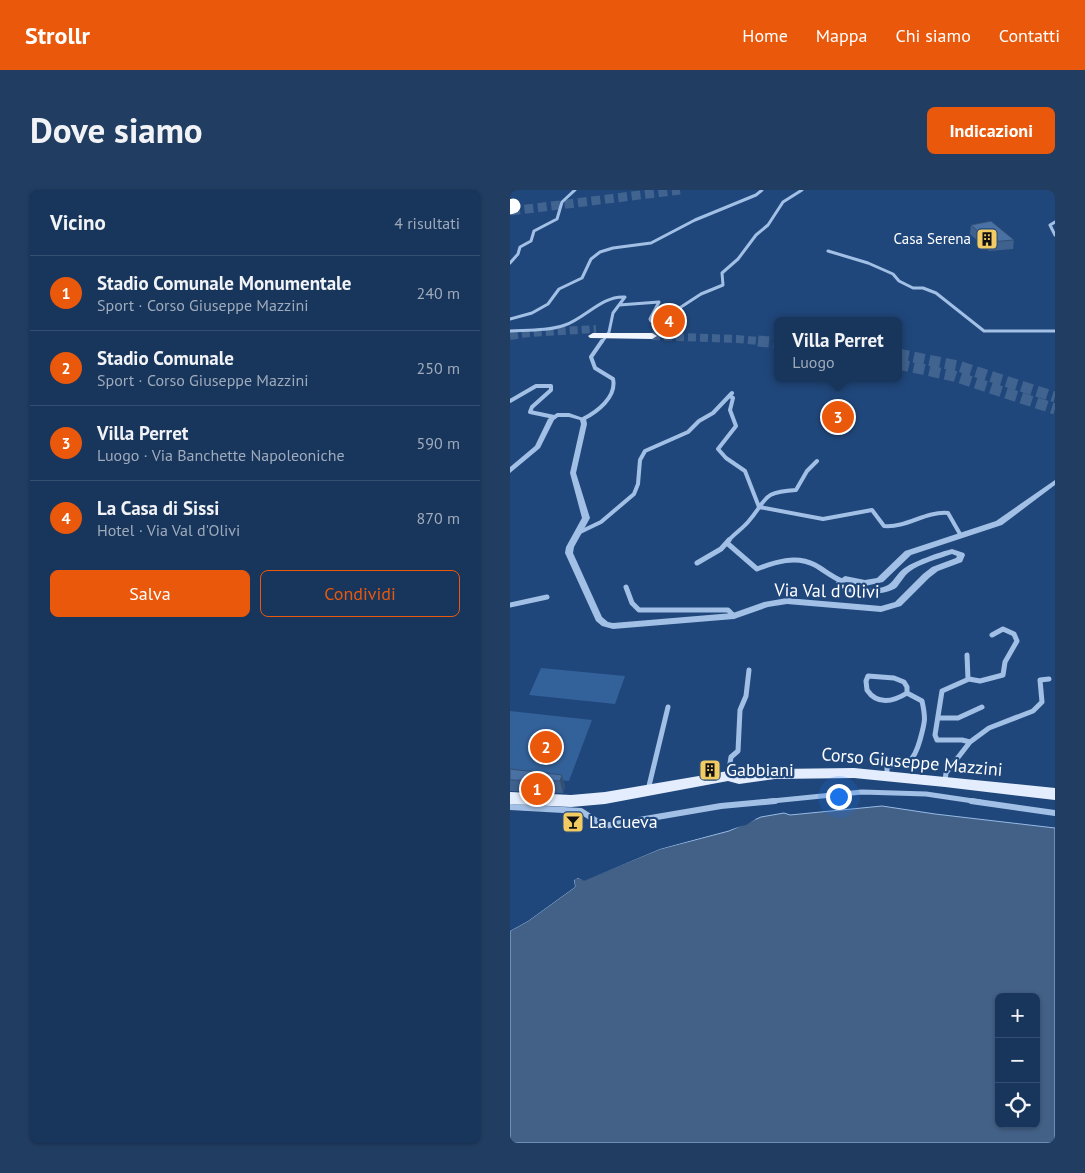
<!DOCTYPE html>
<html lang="it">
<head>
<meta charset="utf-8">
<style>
	body { margin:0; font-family:"PT Sans",sans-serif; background:#213d62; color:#f1f3f6 }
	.controls { position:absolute; right:15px; bottom:15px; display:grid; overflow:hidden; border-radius:8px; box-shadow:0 1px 4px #0004 }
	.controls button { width:45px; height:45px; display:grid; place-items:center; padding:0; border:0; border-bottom:1px solid #365072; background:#18355c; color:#f1f3f6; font:25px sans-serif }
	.you { position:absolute; left:328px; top:606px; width:18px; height:18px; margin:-12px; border:4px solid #fff; border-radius:50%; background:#1a73e8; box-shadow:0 0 0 8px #1a73e833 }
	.badge { display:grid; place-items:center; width:32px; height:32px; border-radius:50%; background:#ea580c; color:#fff; font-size:16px; font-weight:700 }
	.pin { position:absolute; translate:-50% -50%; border:2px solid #fff; box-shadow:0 1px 5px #0006 }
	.popup { position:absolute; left:264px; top:127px; width:128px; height:65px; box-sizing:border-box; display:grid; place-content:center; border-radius:8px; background:#18355c; filter:drop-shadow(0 1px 4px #0005); font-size:16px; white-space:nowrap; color:#9fabbb }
	.popup b { font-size:19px; color:#f1f3f6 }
	.popup::after { content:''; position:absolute; left:50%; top:100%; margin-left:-10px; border:10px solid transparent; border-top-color:#18355c }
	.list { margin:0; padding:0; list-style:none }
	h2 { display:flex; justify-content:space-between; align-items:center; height:65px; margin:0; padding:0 20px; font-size:21px }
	h2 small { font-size:16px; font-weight:400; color:#9fabbb }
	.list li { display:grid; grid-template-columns:32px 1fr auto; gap:15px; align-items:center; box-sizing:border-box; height:75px; padding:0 20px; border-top:1px solid #365072 }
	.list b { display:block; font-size:19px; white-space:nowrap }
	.list p { margin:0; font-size:16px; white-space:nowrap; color:#9fabbb }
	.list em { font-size:16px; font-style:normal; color:#9fabbb }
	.actions { display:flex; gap:10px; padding:15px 20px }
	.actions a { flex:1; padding:11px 0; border:1px solid #ea580c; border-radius:8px; text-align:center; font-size:18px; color:#ea580c }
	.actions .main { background:#ea580c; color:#fff }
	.icon { flex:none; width:28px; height:28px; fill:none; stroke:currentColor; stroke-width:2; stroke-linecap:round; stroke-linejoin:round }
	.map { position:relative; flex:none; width:545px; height:953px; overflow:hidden; border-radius:8px }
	header { display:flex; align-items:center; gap:30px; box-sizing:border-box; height:70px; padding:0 25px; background:#ea580c; color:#fff }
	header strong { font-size:24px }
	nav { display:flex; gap:28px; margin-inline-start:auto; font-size:18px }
	.intro { display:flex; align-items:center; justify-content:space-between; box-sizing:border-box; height:120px; padding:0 30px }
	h1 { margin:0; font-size:35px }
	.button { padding:12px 22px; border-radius:8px; background:#ea580c; color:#fff; font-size:18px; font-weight:700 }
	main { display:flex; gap:30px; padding:0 30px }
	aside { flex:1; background:#18355c; border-radius:8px; box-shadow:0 1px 4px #0004 }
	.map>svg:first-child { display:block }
</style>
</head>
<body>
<header>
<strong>Strollr</strong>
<nav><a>Home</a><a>Mappa</a><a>Chi siamo</a><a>Contatti</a></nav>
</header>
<div class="intro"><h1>Dove siamo</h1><a class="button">Indicazioni</a></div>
<main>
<aside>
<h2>Vicino<small>4 risultati</small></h2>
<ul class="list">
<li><span class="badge">1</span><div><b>Stadio Comunale Monumentale</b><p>Sport · Corso Giuseppe Mazzini</p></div><em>240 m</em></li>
<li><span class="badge">2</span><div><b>Stadio Comunale</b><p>Sport · Corso Giuseppe Mazzini</p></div><em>250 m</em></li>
<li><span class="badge">3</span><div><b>Villa Perret</b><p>Luogo · Via Banchette Napoleoniche</p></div><em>590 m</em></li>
<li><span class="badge">4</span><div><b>La Casa di Sissi</b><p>Hotel · Via Val d'Olivi</p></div><em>870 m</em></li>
</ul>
<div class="actions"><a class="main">Salva</a><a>Condividi</a></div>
</aside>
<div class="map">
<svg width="545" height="953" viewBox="0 0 545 953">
	<rect width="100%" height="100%" fill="#20477b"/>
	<path fill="#336199" d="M 31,478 L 115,486 L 105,514 L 19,505 Z
		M 0,521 L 82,530 L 59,591 L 0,585 Z"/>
	<path fill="#436086" stroke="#96bbe7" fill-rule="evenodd" d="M 372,616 L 425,624 L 545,638 L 545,953 L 0,953 L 0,741 L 18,731 L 65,697 L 64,689 L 68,688 L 74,690 L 150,659 L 219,641 L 251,627 L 274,623 L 280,625 ZM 489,807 L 526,807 L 526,934 L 489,934 Z"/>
	<path fill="#20477b" d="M 244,627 L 246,629 L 236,635 L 150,659 L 74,691 L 68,688 L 64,690 L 65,697 L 18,731 L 0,741 L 0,738 L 17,729 L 62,696 L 62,688 L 67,685 L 74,688 L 149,657 L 218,638 Z"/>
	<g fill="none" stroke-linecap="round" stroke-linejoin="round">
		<path stroke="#41638f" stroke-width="8" stroke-dasharray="8 4" stroke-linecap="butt" d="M 0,146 L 18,143 L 86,139
			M 142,146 L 227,149 L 261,152"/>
		<path stroke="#41638f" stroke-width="11" stroke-dasharray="11 5" stroke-linecap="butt" d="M 248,151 L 268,153
			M 388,164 L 448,176 L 545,207
			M 388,174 L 444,186 L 545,219"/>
		<path stroke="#41638f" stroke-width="9" stroke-dasharray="9 4.5" stroke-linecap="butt" d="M 1,21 L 170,0"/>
		<path stroke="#a2c0e6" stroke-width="3" d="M 545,32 L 540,35 L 545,45
			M 318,61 L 358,73 L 383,84 L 389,91 L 403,98 L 413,98 L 426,103 L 474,141 L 545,141
			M 0,73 L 8,64 L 10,57 L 21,51 L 24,41 L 47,29 L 52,12 L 65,0
			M 109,115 L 149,112 L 140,129 L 141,131 L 148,132 L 191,104 L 213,95 L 212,83 L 228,69 L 246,45 L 258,35 L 273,12 L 292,0
			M 0,129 L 22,123 L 38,114 L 49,99 L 72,88 L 81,69 L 90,62 L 103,58 L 141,53 L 185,30 L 246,5 L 252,0
			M 0,141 C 18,140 38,141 55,135 C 75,128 93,105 115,107 L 103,123 L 99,142 L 92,152"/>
		<path stroke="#a2c0e6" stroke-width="4" d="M 220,206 L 223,208 L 220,220 L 226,236 L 208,259 L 216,268 L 235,281 L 249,317
			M 0,211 L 26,196 L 41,196 L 41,200 L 22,217 L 20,222 L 44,227
			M 73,229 C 87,222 107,207 103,189 L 85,178 L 81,167 L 92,151
			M 249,317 L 313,329 L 362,320 L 374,336 C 397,338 415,321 438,323 L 450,344
			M 68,343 L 91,332 L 124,304 L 128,294 L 130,270 L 135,261 L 178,242 L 189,231 L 203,223 L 222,203
			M 218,351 C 224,344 232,339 238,332 C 258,309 251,302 286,300 L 297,281 L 307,271"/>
		<path stroke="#a2c0e6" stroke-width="5" d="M 217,353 L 247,379 C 265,372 286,365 305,375 C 314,380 322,387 332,391
			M 187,373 L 211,359 L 219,350
			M 116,397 L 122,413 L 129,420 L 218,420 L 224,426
			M 0,415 L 37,407
			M 457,465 L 458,489
			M 358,486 L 384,488 L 394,492 L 397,497 L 397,503 C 383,512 367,515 357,500 L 356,491 Z
			M 429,528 L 448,528 L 472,517
			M 460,552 L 452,550 L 427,550 L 425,545 L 432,501 L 459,489 L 470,491 L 493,485 L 495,472 L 507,451 L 504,444 L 493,439 L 482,445
			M 377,585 L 377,576 C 399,576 404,571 410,550 C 415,532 416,529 412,511 L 397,503
			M 218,586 L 221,567 L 228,561 L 230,520 L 236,506 L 239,480
			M 435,591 L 436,583 L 460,552 L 479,538 L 523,521 L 532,512 L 530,490 L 539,489
			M 138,600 L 158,517
			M 252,612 L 352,602 L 416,604 L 470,612"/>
		<path stroke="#a2c0e6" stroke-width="6" d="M 461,611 L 545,623
			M 0,617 L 71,621 L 94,636 L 211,616 L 265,611"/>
		<path fill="#a2c0e6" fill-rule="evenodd" d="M 47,223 L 59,223 L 76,229 L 77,234 L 66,283 L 80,328 L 64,357 L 63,363 L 92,427 L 98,432 L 103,433 L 223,423 L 254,412 L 277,408 L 371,416 L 385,412 L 413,384 L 422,377 L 446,368 L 447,366 L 442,364 C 428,369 411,373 399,382 C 394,386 391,392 387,397 C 376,407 339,405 327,398 L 326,392 L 335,386 L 355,390 L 367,388 L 395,361 L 486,331 L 545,290 L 545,295 L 492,335 L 401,365 L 373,392 L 355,396 L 336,392 L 334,393 L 334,395 L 337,397 C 349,397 364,401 376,396 C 383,393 386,385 392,380 C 401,372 430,362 442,359 L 454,363 L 455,365 L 452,372 L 428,381 L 419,388 L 391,416 L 371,422 L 277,414 L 258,417 L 224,429 L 103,439 L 92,436 L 86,431 L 55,363 L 56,357 L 72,328 L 60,283 L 71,234 L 70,230 L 59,227 L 48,227 L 44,230 L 30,258 L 0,283 L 0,277 L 25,256 L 38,229 Z"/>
		<path fill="#e3edfd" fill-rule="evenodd" d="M 344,578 L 545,598 L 545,610 L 435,597 L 344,588 L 265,589 L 229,594 L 218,591 L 95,614 L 61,617 L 0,614 L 0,602 L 61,605 L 95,602 L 218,581 L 229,582 L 265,579 Z"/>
		<path fill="#f1f6fe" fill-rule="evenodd" d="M 83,143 L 142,143 L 147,146 L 142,149 L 80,148 L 78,146 Z"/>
		<path stroke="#fff" stroke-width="15" d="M 0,17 L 3,16"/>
	</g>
	<path fill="#3f618d" d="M 461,35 L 504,50 L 503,59 L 479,61 L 460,44 Z
		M 340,221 L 340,226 L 332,229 L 320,232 L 316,228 L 316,222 Z
		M 0,579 L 52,585 L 55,597 L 53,603 L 0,601 Z"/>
	<path fill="#334f73" d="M 340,221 L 340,226 L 332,229 L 320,232 L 321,227 Z
		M 208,575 L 209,581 L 189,584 L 189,578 Z
		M 52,585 L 55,597 L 53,603 L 50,591 Z"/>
	<path fill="#4971a4" stroke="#334f73" d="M 481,31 L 504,50 L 480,52 L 461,35 Z
		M 335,216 L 340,221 L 332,224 L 321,227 L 316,222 Z
		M 190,572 L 208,573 L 208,575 L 189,578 Z
		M 0,579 L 52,585 L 50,591 L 0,590 Z"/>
	<defs>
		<g id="building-square" transform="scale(1.125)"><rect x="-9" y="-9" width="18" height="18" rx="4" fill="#f3cb63" stroke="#20477b"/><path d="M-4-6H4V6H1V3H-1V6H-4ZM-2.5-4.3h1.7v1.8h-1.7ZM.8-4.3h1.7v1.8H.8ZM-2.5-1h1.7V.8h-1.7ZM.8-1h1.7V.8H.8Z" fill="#111"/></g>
		<g id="bar-square" transform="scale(1.125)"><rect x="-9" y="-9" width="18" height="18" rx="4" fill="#f3cb63" stroke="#20477b"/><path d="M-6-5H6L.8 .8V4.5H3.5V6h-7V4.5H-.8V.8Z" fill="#111"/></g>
	</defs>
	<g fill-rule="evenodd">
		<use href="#building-square" x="477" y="49"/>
		<use href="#building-square" x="200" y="580"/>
		<use href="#bar-square" x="63" y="632"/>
	</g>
	<g text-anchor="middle" stroke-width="4.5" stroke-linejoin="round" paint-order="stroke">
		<g font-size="15" fill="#fff" stroke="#20477b" text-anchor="end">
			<text x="461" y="54">Casa Serena</text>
		</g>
		<g font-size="18" fill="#fff" stroke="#20477b">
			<text transform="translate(317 401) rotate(1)" y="6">Via Val d'Olivi</text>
			<text transform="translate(402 572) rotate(5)" y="6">Corso Giuseppe Mazzini</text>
		</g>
		<g font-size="18" fill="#fff" stroke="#20477b" text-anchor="start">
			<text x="216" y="586">Gabbiani</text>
			<text x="79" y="638">La Cueva</text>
		</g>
	</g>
</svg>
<div class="controls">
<button>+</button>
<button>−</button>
<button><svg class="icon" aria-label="locate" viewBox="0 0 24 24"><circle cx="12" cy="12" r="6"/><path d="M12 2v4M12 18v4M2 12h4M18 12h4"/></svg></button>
</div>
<div class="you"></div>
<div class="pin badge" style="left:27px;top:599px">1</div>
<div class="pin badge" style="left:36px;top:557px">2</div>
<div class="pin badge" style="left:328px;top:227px">3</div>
<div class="popup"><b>Villa Perret</b>Luogo</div>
<div class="pin badge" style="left:159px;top:131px">4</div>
</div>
</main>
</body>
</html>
